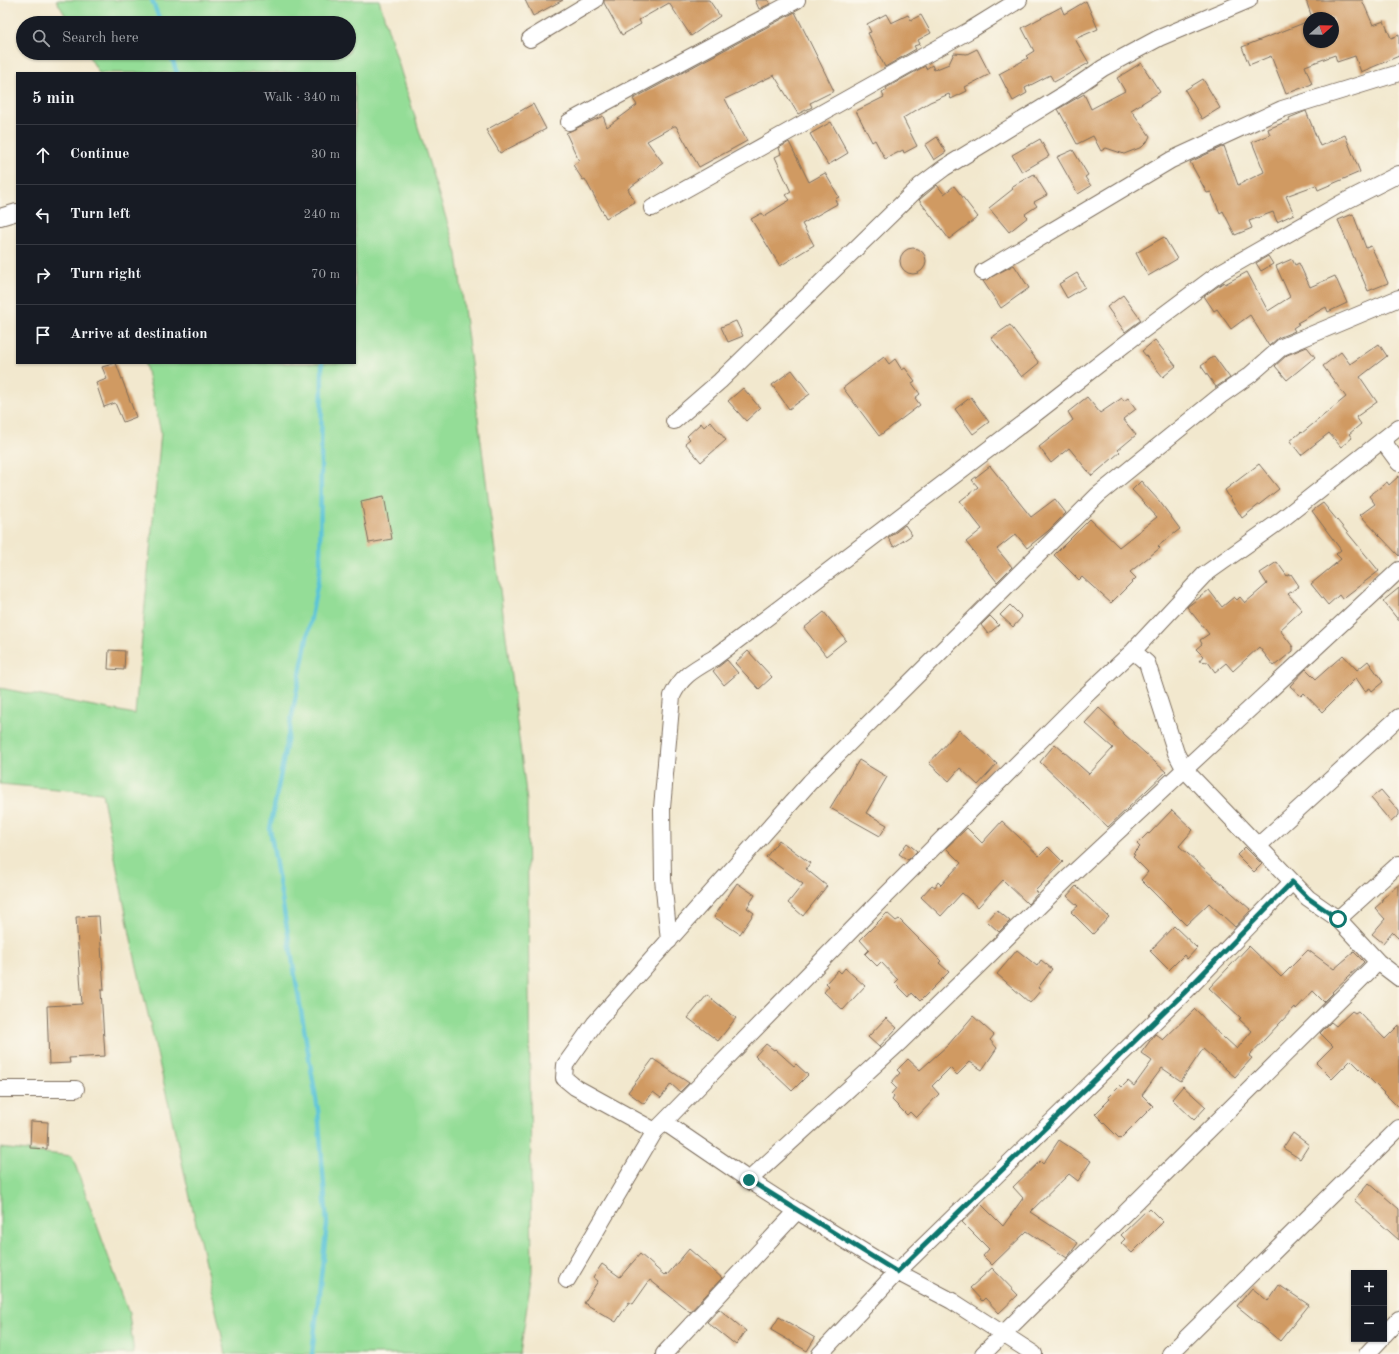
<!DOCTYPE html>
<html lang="en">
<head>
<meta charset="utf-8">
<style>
	body { margin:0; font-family:"Old Standard TT",serif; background:#242831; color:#f1f3f6 }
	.controls { position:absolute; right:12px; bottom:12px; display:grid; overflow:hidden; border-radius:0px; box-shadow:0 1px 3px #0004 }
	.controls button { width:36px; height:36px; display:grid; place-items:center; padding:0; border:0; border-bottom:1px solid #363941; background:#171b24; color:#f1f3f6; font:20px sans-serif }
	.compass { position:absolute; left:1303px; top:12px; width:36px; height:36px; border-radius:50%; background:#171b24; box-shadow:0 1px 3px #0004; rotate:70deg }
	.stop { position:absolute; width:12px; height:12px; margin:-9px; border:3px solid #0f766e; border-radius:50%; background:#fff }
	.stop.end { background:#0f766e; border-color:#fff; box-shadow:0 1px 4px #0008 }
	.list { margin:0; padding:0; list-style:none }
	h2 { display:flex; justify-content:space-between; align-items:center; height:52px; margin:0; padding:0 16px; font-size:17px }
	h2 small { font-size:13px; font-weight:400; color:#9ea1a6 }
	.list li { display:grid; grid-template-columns:26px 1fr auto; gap:12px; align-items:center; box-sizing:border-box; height:60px; padding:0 16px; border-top:1px solid #363941 }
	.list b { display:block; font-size:15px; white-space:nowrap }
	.list em { font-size:13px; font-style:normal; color:#9ea1a6 }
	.icon { flex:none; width:22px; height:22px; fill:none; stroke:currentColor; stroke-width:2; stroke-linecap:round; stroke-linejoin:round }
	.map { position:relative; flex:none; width:1399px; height:1354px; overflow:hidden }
	.search { position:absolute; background:#171b24; box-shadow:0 1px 3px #0004; left:16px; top:16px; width:340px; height:44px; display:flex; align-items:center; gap:10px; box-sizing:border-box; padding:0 14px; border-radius:22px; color:#9ea1a6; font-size:15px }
	.panel { position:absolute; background:#171b24; box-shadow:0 1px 3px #0004; left:16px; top:72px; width:340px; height:292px; border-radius:0px }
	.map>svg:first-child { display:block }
</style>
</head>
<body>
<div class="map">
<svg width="1399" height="1354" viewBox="0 0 1399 1354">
	<rect width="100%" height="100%" fill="#fbf7ec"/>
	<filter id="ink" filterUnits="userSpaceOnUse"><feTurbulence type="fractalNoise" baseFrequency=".025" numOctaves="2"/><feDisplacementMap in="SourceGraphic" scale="8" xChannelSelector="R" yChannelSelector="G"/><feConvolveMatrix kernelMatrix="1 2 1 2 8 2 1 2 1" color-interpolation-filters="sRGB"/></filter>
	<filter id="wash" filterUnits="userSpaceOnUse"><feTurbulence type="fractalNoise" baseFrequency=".012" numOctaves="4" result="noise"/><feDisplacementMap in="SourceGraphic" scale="16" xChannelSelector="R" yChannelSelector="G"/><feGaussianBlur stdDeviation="0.9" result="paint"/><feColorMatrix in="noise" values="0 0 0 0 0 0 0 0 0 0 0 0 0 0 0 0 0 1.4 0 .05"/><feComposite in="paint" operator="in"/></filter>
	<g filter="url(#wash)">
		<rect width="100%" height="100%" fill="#f2e8ce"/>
		<path fill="#94dd97" stroke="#68845a" d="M 56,0 L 379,0 L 457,254 L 527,801 L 532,1272 L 520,1354 L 226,1354 L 133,949 L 102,793 L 0,784 L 0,688 L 135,714 L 161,432 L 145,363 L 355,363 L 355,73 L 99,73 L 87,53 L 349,53 L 349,23 L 70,23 Z
			M 0,1148 L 72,1156 L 129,1314 L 134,1354 L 0,1354 Z"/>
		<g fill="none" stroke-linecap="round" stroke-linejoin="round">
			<path stroke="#5bc4d7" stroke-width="4.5" d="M 152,0 L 161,23
				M 170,53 L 177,73
				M 312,1354 L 327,1224 L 318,1110 L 270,829 L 320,571 L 322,363"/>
		</g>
		<g id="blocks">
			<path fill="#d09a62" d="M 525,0 L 563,0 L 533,16 Z
				M 604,0 L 709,0 L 720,16 L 691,36 L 669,3 L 639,20 L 641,24 L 622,35 L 604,3 Z
				M 755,0 L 768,0 L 770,4 L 759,9 Z
				M 1306,0 L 1362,0 L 1373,25 L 1384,21 L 1391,38 L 1399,35 L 1399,56 L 1361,72 L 1355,56 L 1337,62 L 1335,55 L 1305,66 L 1312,84 L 1286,94 L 1271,56 L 1249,65 L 1242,47 L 1309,21 L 1309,42 L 1333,42 L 1333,18 L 1312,18 Z
				M 1086,1 L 1098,29 L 1075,39 L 1089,63 L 1054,82 L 1050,75 L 1025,88 L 1027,93 L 1013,101 L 999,74 L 1028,58 L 1026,56 L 1034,51 L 1022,28 L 1061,7 L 1064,14 Z
				M 795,12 L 834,91 L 810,103 L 812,107 L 798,114 L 774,75 L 725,99 L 747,141 L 699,167 L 676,126 L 674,126 L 647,141 L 663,163 L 628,189 L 635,202 L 606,218 L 585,179 L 583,180 L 573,165 L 579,161 L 566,133 L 603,116 L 607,127 L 637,105 L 633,99 Z
				M 886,14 L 891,23 L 908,15 L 911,20 L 921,15 L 931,33 L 918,40 L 920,44 L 914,46 L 916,49 L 885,67 L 868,33 L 871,32 L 867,24 Z
				M 977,49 L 990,74 L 965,87 L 967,91 L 951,99 L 949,94 L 930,102 L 903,118 L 917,146 L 904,153 L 903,150 L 885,159 L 875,140 L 872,142 L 856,111 L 884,97 L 882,93 L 887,90 L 886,88 L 925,66 L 926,69 L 932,65 L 934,70 L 949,64 L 954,53 L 967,54 Z
				M 1141,63 L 1160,92 L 1131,110 L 1150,136 L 1147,142 L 1142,147 L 1124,154 L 1106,148 L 1101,151 L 1093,136 L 1077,144 L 1058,109 L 1084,94 L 1091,109 L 1125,91 L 1117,78 Z
				M 1203,79 L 1220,108 L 1202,119 L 1185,90 Z
				M 533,104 L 546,129 L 500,153 L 486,130 Z
				M 1306,111 L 1320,146 L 1345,135 L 1360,172 L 1318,190 L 1316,185 L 1286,196 L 1294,214 L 1277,222 L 1273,212 L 1249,221 L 1252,228 L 1235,235 L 1223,211 L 1220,213 L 1211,192 L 1207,193 L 1190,162 L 1224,146 L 1238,185 L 1264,172 L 1252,142 L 1270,135 L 1268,129 L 1290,120 L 1289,118 Z
				M 831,122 L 848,153 L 828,165 L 810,134 Z
				M 937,137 L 946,152 L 934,160 L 925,145 Z
				M 1040,139 L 1049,156 L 1022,172 L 1012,155 Z
				M 789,142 L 809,182 L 825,173 L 839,197 L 835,199 L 837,204 L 802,224 L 814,245 L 780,266 L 751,219 L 762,213 L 764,216 L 790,200 L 786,195 L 791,192 L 775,157 L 781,154 L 779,148 Z
				M 1073,150 L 1088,175 L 1085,177 L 1091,186 L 1078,194 L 1057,157 Z
				M 1034,174 L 1047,195 L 1034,202 L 1037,206 L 1025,214 L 1028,217 L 1009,232 L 989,208 L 1013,189 L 1011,187 Z
				M 937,185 L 944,194 L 954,186 L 978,217 L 949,239 L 919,200 Z
				M 1353,214 L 1366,248 L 1371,246 L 1388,283 L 1368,291 L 1338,220 Z
				M 1164,237 L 1177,259 L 1148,276 L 1136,253 Z
				M900 261a13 13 0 1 1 26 0a13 13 0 1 1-26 0Z
				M 1268,256 L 1273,264 L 1261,271 L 1256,263 Z
				M 1292,259 L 1295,265 L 1299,263 L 1310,287 L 1335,276 L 1347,303 L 1328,312 L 1326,307 L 1297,323 L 1299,324 L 1293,328 L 1295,331 L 1278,338 L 1269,346 L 1250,315 L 1231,329 L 1217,309 L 1214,311 L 1204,296 L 1224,282 L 1225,284 L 1247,272 L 1268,311 L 1290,297 L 1276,266 Z
				M 1014,265 L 1029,288 L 1001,308 L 983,281 Z
				M 1077,273 L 1085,287 L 1067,298 L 1059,284 Z
				M 1123,295 L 1141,320 L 1125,332 L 1107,307 Z
				M 736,321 L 743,336 L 728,342 L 721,327 Z
				M 1010,325 L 1039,363 L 1022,377 L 991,338 Z
				M 1155,340 L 1176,366 L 1163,377 L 1142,351 Z
				M 1379,344 L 1387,356 L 1360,377 L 1377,402 L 1356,417 L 1361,424 L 1349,434 L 1352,438 L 1341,447 L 1329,433 L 1301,455 L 1290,441 L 1301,432 L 1302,433 L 1346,397 L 1323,366 L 1341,352 L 1350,364 Z
				M 1307,347 L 1315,357 L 1287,380 L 1275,366 L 1287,355 Z
				M 1214,356 L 1230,378 L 1216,387 L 1201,366 Z
				M 884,357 L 889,364 L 895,359 L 902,370 L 905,368 L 915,381 L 912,383 L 920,394 L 915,398 L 920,405 L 879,436 L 843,388 Z
				M 116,363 L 136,417 L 123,422 L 115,403 L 104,407 L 96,383 L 107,379 L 102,367 Z
				M 792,370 L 810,394 L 789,409 L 772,385 Z
				M 743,388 L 760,408 L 746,421 L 728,401 Z
				M 971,397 L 989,422 L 973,434 L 955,409 Z
				M 1087,397 L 1100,413 L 1122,398 L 1124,401 L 1128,398 L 1136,409 L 1123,419 L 1136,435 L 1118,450 L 1120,452 L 1092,476 L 1069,448 L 1051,463 L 1039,447 L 1073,420 L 1068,412 Z
				M 710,421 L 726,440 L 701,462 L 685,443 L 690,439 L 687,436 L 701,423 L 704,427 Z
				M 1259,464 L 1279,489 L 1242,518 L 1225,490 Z
				M 990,466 L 1031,517 L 1055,499 L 1066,513 L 1048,531 L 1027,548 L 1016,534 L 997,549 L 1012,567 L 997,582 L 966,542 L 982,529 L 960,501 L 978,487 L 972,480 Z
				M 1399,476 L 1399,556 L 1360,515 L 1375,504 L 1369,496 L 1387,482 L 1389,485 Z
				M 1141,481 L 1160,502 L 1180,529 L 1158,546 L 1160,548 L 1130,572 L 1136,578 L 1111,603 L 1082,577 L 1079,580 L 1054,555 L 1090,519 L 1119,547 L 1157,517 L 1132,490 Z
				M 384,496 L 392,539 L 369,543 L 361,501 Z
				M 1323,503 L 1379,571 L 1342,599 L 1339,595 L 1328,605 L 1311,584 L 1341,559 L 1336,554 L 1341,550 L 1312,511 Z
				M 905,525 L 912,535 L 894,547 L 888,538 Z
				M 1277,562 L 1287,576 L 1291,574 L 1299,586 L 1288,594 L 1302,610 L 1280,630 L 1293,647 L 1293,651 L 1274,666 L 1259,647 L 1233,671 L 1226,663 L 1215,672 L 1208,662 L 1199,661 L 1203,656 L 1196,649 L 1202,644 L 1200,640 L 1209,634 L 1187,607 L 1209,590 L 1222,607 L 1234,597 L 1237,600 L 1240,597 L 1245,603 L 1267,584 L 1260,573 Z
				M 1399,588 L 1399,621 L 1383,601 Z
				M 1010,605 L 1022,617 L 1013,627 L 1000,615 Z
				M 824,612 L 846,640 L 826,656 L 804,628 Z
				M 990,616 L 999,625 L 988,634 L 981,625 Z
				M 109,650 L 125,651 L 124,670 L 108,669 Z
				M 748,651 L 772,677 L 759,689 L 735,663 Z
				M 1343,655 L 1357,670 L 1368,661 L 1383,682 L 1372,691 L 1370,688 L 1365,691 L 1356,678 L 1322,712 L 1304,693 L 1301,696 L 1290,686 L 1306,669 L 1316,679 Z
				M 727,660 L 738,673 L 724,685 L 713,671 Z
				M 1099,708 L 1115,723 L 1114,725 L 1166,772 L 1108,827 L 1040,762 L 1055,744 L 1089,774 L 1113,748 L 1085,723 Z
				M 959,730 L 997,764 L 978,785 L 960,768 L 949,781 L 929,763 Z
				M 859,760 L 887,777 L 866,813 L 887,825 L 880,836 L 830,808 Z
				M 1381,790 L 1399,811 L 1399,815 L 1391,822 L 1371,798 Z
				M 1172,810 L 1193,830 L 1179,846 L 1251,910 L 1235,927 L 1209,903 L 1186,925 L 1141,880 L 1148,872 L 1133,857 L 1135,855 L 1133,854 L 1140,847 L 1137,844 L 1148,833 L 1149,834 Z
				M 1002,821 L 1039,856 L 1048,847 L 1063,862 L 1035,891 L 1038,893 L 1028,904 L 1003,880 L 978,907 L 962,893 L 941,916 L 921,897 L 932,885 L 935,887 L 938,882 L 941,885 L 961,863 L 946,848 L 967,828 L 982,843 Z
				M 779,840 L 810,863 L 806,869 L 827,886 L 803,916 L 788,903 L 803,884 L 766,857 Z
				M 907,843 L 917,851 L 908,860 L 899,854 Z
				M 1245,847 L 1262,864 L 1254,872 L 1237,855 Z
				M 737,883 L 755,895 L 747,908 L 754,913 L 740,934 L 714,917 Z
				M 1399,884 L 1399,939 L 1392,932 L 1383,943 L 1372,934 L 1385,919 L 1375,908 L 1383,901 L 1382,899 Z
				M 1076,886 L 1109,917 L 1093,934 L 1071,912 L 1078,906 L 1067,896 Z
				M 997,910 L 1010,921 L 999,932 L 987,921 Z
				M 887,913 L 896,921 L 899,919 L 941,961 L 939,963 L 949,972 L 920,1001 L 912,993 L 909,997 L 895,983 L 898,980 L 881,962 L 877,966 L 865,954 L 869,950 L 860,940 Z
				M 99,916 L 104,990 L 101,990 L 105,1056 L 69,1058 L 70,1063 L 49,1064 L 47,1006 L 82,1004 L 76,917 Z
				M 1174,926 L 1197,948 L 1187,959 L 1184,955 L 1169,970 L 1150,951 Z
				M 1249,946 L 1281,977 L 1308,950 L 1334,969 L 1354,952 L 1364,962 L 1332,992 L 1333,993 L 1324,1002 L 1313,991 L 1296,1009 L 1295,1007 L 1249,1056 L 1252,1058 L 1235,1077 L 1203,1049 L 1181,1081 L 1162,1068 L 1142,1095 L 1153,1106 L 1120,1139 L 1095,1114 L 1110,1099 L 1108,1097 L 1120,1085 L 1122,1087 L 1128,1081 L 1134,1086 L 1152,1061 L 1141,1053 L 1155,1034 L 1163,1040 L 1195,1009 L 1224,1039 L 1225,1038 L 1237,1049 L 1252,1031 L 1239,1019 L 1241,1018 L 1209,988 Z
				M 1017,950 L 1037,966 L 1041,960 L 1052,969 L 1038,988 L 1041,990 L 1030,1003 L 997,974 Z
				M 845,968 L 865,986 L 843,1010 L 824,992 L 829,986 L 826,983 L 838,970 L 841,973 Z
				M 707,995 L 736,1018 L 718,1041 L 688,1018 Z
				M 1352,1011 L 1355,1013 L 1358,1011 L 1385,1039 L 1399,1025 L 1399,1108 L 1351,1060 L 1332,1079 L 1316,1063 L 1333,1046 L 1320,1033 L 1331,1022 L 1336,1026 Z
				M 973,1016 L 994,1035 L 990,1040 L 997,1048 L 982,1070 L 970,1062 L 957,1075 L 950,1068 L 932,1086 L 939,1094 L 916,1118 L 910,1112 L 907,1115 L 892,1100 L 894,1097 L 891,1094 L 896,1088 L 891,1083 L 900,1073 L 897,1070 L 908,1059 L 920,1070 L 948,1045 Z
				M 886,1018 L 897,1028 L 879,1047 L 868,1037 Z
				M 766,1044 L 774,1050 L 775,1049 L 794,1066 L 796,1064 L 808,1075 L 792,1091 L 755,1056 Z
				M 653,1059 L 689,1083 L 680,1092 L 671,1084 L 661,1098 L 653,1092 L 644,1104 L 628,1092 Z
				M 1183,1086 L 1206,1107 L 1194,1120 L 1172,1099 Z
				M 31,1121 L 48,1122 L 47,1149 L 30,1148 Z
				M 1293,1133 L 1309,1145 L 1300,1159 L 1283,1148 Z
				M 1059,1140 L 1091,1161 L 1078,1181 L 1069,1174 L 1030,1212 L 1078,1243 L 1067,1258 L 1027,1231 L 992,1265 L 983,1256 L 989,1249 L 962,1222 L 981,1204 L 1003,1226 L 1023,1198 L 1013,1187 L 1040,1161 L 1043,1164 Z
				M 1369,1183 L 1399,1209 L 1399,1240 L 1354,1200 Z
				M 1149,1208 L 1163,1222 L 1132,1253 L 1121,1243 L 1125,1239 L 1121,1235 Z
				M 689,1249 L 722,1278 L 690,1312 L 650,1280 L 633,1304 L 629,1302 L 616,1322 L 584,1303 L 598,1281 L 593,1277 L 602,1264 L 620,1277 L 640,1254 L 664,1275 L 666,1273 L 667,1275 Z
				M 992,1268 L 1018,1295 L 999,1313 L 985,1298 L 982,1301 L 970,1288 Z
				M 1279,1285 L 1309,1305 L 1280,1341 L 1237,1306 L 1252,1288 L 1268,1301 Z
				M 719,1309 L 746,1331 L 736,1345 L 707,1322 Z
				M 779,1317 L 815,1338 L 807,1351 L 771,1330 Z"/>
		</g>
	</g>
	<g filter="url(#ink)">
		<use href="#blocks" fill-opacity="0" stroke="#7b6c5c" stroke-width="1"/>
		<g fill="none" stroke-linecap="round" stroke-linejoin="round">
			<g stroke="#7b6c5c" stroke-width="18">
				<path id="minor" d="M 530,39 L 595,0
					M 569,122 L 797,0
					M 652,208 L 972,29 L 1019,0
					M 0,217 L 17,212
					M 983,272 L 1171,160 L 1282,109 L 1399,73
					M 674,421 L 720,381 L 920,186 L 944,168 L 1065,94 L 1103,68 L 1159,38 L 1249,0
					M 1382,440 L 1399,463
					M 1133,651 L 1147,663 L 1176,753 L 1185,770 L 1308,898 L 1338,919 L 1378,962 L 1399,978
					M 1258,846 L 1399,717
					M 1338,919 L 1399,864
					M 669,941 L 663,879 L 662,808 L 672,696 C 682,675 695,669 714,658 L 1031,417 L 1138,334 L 1221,272 L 1340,204 L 1399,174
					M 0,1089 L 76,1089
					M 664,1122 L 749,1180 L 797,1211 L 897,1272 L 952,1301 L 1034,1354
					M 655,1131 L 575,1087 L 564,1078 L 565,1065 L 595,1023 L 810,782 L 1098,495 L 1220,396 L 1250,375 L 1282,347 L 1399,298
					M 749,1180 L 901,1041 L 1070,876 L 1399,570
					M 567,1280 L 655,1131 L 664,1122 L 879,902 L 1084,697 L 1133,651 L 1204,575 L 1280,521 L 1399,427
					M 1384,1335 L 1399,1319
					M 664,1354 L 797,1211
					M 820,1354 L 897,1272 L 1184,993 L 1292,882
					M 983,1354 L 1378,962
					M 1170,1354 L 1399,1128
					M 1367,1354 L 1381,1339"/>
			</g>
			<use href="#minor" stroke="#fff" stroke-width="16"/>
		</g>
	</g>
	<g fill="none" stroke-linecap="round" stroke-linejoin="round" filter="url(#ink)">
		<path stroke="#0f766e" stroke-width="5" d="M 749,1180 L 897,1272 L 1184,993 L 1292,882 L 1308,898 L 1338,919"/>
	</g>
</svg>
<div class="controls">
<button>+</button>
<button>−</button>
</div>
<svg class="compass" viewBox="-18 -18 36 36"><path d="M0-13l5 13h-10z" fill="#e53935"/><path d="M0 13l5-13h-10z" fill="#9ea1a6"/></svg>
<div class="stop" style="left:1338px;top:919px"></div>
<div class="stop end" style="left:749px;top:1180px"></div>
<div class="search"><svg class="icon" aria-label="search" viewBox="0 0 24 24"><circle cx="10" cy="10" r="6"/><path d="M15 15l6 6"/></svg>Search here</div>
<section class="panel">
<h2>5 min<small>Walk · 340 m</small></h2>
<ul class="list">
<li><svg class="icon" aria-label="ahead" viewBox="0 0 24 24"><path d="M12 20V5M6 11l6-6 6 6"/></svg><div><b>Continue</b></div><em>30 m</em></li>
<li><svg class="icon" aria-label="left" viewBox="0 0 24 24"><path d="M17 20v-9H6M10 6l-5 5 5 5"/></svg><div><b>Turn left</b></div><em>240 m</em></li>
<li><svg class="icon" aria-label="right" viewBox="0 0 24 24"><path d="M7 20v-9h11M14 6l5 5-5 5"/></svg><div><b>Turn right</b></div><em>70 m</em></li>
<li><svg class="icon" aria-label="arrive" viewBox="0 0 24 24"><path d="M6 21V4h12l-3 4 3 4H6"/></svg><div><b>Arrive at destination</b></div></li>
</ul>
</section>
</div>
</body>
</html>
